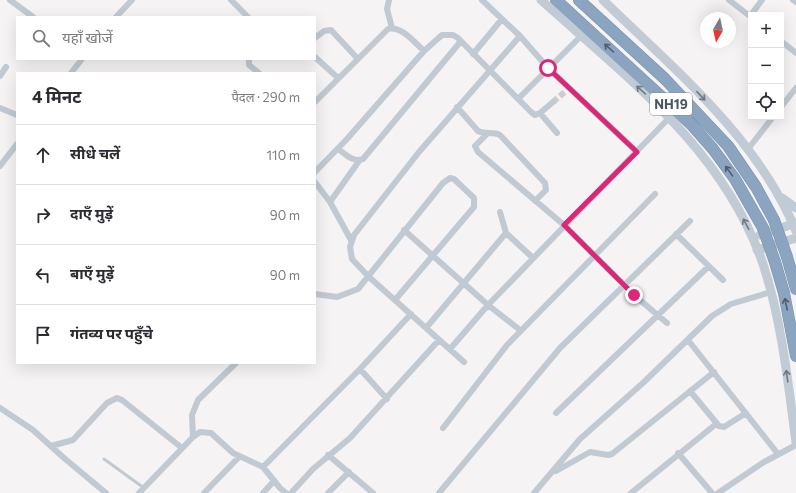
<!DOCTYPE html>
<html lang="hi">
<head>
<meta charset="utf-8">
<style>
	body { margin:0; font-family:Commissioner,"Noto Sans Devanagari",sans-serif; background:#f2f2f3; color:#2b2b33 }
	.controls { position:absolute; right:12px; top:12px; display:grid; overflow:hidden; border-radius:0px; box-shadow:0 4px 16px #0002 }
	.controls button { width:36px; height:36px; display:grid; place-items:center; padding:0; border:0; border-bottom:1px solid #e1e1e2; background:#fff; color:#2b2b33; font:20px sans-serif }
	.compass { position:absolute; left:700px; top:12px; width:36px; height:36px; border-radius:50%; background:#fff; box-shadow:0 4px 16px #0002; rotate:189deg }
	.stop { position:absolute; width:12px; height:12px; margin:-9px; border:3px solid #db2777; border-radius:50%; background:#fff }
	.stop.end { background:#db2777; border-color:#fff; box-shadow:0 1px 4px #0008 }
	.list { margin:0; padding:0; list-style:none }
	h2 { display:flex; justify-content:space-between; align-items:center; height:52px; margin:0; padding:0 16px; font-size:17px }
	h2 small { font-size:13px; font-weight:400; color:#7c7c81 }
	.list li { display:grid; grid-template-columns:26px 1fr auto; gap:12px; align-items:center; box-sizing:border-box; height:60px; padding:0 16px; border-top:1px solid #e1e1e2 }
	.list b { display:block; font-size:15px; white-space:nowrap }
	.list em { font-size:13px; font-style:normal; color:#7c7c81 }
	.icon { flex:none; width:22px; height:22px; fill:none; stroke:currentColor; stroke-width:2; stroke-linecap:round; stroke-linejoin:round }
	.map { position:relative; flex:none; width:796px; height:493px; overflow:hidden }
	.search { position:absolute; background:#fff; box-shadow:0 4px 16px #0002; left:16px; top:16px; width:300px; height:44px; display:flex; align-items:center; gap:10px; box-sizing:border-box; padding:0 14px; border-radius:0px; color:#7c7c81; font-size:15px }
	.panel { position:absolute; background:#fff; box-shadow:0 4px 16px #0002; left:16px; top:72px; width:300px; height:292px; border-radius:0px }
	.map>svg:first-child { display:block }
</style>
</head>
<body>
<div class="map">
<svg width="796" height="493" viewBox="0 0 796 493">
	<rect width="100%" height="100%" fill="#f5f3f3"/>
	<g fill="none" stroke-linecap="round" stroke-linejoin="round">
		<path stroke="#caccce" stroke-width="6" stroke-dasharray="6 3" stroke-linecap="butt" d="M 553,102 L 566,91"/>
		<g stroke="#7690ad" stroke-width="12">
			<path id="highway" d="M 556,0 L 691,124 L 713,149 L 735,179 L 763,228
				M 579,0 L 665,79 L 728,146 L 756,187 L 774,220
				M 787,257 L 796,289
				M 775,262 L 784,293 L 796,356"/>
		</g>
		<path stroke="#c1cad2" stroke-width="3" d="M 104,459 L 144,488"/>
		<path stroke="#c1cad2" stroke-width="6" d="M 10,0 L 33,17
			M 231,0 L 248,17
			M 389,0 L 387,9 L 392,28
			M 482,0 L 520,36 L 548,68 L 637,152
			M 729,0 L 751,17
			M 793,0 L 796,2
			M 751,15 L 762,0
			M 116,17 L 132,0
			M 315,38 L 324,31 L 331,30 L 358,59
			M 781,41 L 796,53
			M 473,54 L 502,19
			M 315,57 L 338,78
			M 249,59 L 249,65 L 259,73
			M 71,73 L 82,59
			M 0,76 L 6,67
			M 518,99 L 581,36
			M 315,102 L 388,29 C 401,25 415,43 424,51
			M 457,107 L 478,131 C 486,135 493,131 500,135 L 545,183 L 546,190 L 535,201
			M 781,107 L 796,88
			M 0,108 L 17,115
			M 540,113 L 557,133
			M 487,134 L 475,146 L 478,152 L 564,225 L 634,295 L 667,323
			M 338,149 C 346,154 353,163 363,159 L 461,41
			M 748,149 L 773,117
			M 0,166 L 17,144
			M 315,172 L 347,139 L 424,51 L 442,35 L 453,35 L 458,38 L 531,112 L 535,115 L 540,113 L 553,102
			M 315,182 L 330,202 L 351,240
			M 330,202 L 359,161
			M 500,212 L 506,233 L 533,258
			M 404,230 L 488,305 L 520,330
			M 676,234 L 723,280
			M 315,294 L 337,297 L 358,289 L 443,183 L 450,178 L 454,179 L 474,198 L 474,207 L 395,300
			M 426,328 L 506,233
			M 688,340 L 778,454
			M 450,349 L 488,305 L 669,118
			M 464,362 L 369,277 L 352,259 L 350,247 L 354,235 L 419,152 L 520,36
			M 360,369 L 387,399
			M 690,391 L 719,426 L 724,427 L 746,413
			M 0,408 L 33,430 L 64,458 L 106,493
			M 556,413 L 708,267
			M 443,428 L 507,345 L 655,194
			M 193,437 L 192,415 L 198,400 L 236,363
			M 51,446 L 73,440 L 107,403 L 117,398 L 122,400 L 182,448
			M 678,453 L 712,493
			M 328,455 L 373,493
			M 263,467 L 360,369 L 411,314
			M 556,471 L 590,452 L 608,455 L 612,454 L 714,372
			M 139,493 L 193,437 L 200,432 L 211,433 L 233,453 L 263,467 L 280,488 L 286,493
			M 204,493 L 239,457
			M 263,493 L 274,481
			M 291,493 L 313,469 L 350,438 L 439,340
			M 328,493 L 349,472
			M 439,493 L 560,348 L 690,221
			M 534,493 L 580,439 L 644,382 L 712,316 L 731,304 L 771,292
			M 631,493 L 716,424
			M 718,493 L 764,462 L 796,445"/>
		<path stroke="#c1cbd6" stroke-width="9" d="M 541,0 C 628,78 724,150 763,264 C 782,322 788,383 796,442
			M 603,0 C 674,69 757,137 796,231
			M 782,198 L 796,208
			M 760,235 L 796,223
			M 757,250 L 796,238"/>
		<use href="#highway" stroke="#8ba5c1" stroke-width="11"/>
		<g stroke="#7690ad" stroke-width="12" stroke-linecap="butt">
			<path id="highway-bridge" d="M 774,220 L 787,257
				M 763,228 L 775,262"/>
		</g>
		<use href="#highway-bridge" stroke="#8ba5c1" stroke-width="11"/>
	</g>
	<defs><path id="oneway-shaft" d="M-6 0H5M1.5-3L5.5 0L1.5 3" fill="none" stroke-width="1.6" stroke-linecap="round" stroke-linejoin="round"/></defs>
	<g stroke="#505e6b">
		<use href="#oneway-shaft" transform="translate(609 48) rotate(-138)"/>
		<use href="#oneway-shaft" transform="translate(729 171) rotate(-126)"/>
		<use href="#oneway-shaft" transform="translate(786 304) rotate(-102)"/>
	</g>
	<g stroke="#6e7984">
		<use href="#oneway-shaft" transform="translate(641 90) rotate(-138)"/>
		<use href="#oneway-shaft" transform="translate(701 96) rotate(47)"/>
		<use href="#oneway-shaft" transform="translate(746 224) rotate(-118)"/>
		<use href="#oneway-shaft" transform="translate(787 376) rotate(-98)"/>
	</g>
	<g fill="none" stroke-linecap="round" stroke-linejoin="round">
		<path stroke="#db2777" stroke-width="5" d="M 548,68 L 637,152 L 564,225 L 634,295"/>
	</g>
	<g text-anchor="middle" stroke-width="3" stroke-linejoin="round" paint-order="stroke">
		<rect fill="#fff" stroke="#808990" stroke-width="1" x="650" y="93" width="42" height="22" rx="3"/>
		<g font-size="13" font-weight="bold" fill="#4a5661">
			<text x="671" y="109">NH19</text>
		</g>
	</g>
</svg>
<div class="controls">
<button>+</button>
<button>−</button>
<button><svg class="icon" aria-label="locate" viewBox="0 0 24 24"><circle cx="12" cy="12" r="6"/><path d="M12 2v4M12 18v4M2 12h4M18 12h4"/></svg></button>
</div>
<svg class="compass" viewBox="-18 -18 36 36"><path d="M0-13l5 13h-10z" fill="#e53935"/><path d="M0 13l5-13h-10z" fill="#7c7c81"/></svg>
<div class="stop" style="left:548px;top:68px"></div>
<div class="stop end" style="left:634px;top:295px"></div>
<div class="search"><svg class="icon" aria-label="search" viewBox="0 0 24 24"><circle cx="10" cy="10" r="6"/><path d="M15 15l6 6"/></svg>यहाँ खोजें</div>
<section class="panel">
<h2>4 मिनट<small>पैदल · 290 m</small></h2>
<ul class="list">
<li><svg class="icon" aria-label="ahead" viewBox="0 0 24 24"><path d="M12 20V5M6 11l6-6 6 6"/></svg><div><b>सीधे चलें</b></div><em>110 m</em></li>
<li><svg class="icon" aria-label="right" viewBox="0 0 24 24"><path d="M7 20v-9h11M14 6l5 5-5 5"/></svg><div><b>दाएँ मुड़ें</b></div><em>90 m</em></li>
<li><svg class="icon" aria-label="left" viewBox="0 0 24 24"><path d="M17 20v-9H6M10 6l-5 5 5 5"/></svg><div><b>बाएँ मुड़ें</b></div><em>90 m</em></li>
<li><svg class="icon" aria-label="arrive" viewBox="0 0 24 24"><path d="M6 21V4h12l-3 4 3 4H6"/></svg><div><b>गंतव्य पर पहुँचे</b></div></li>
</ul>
</section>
</div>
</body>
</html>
